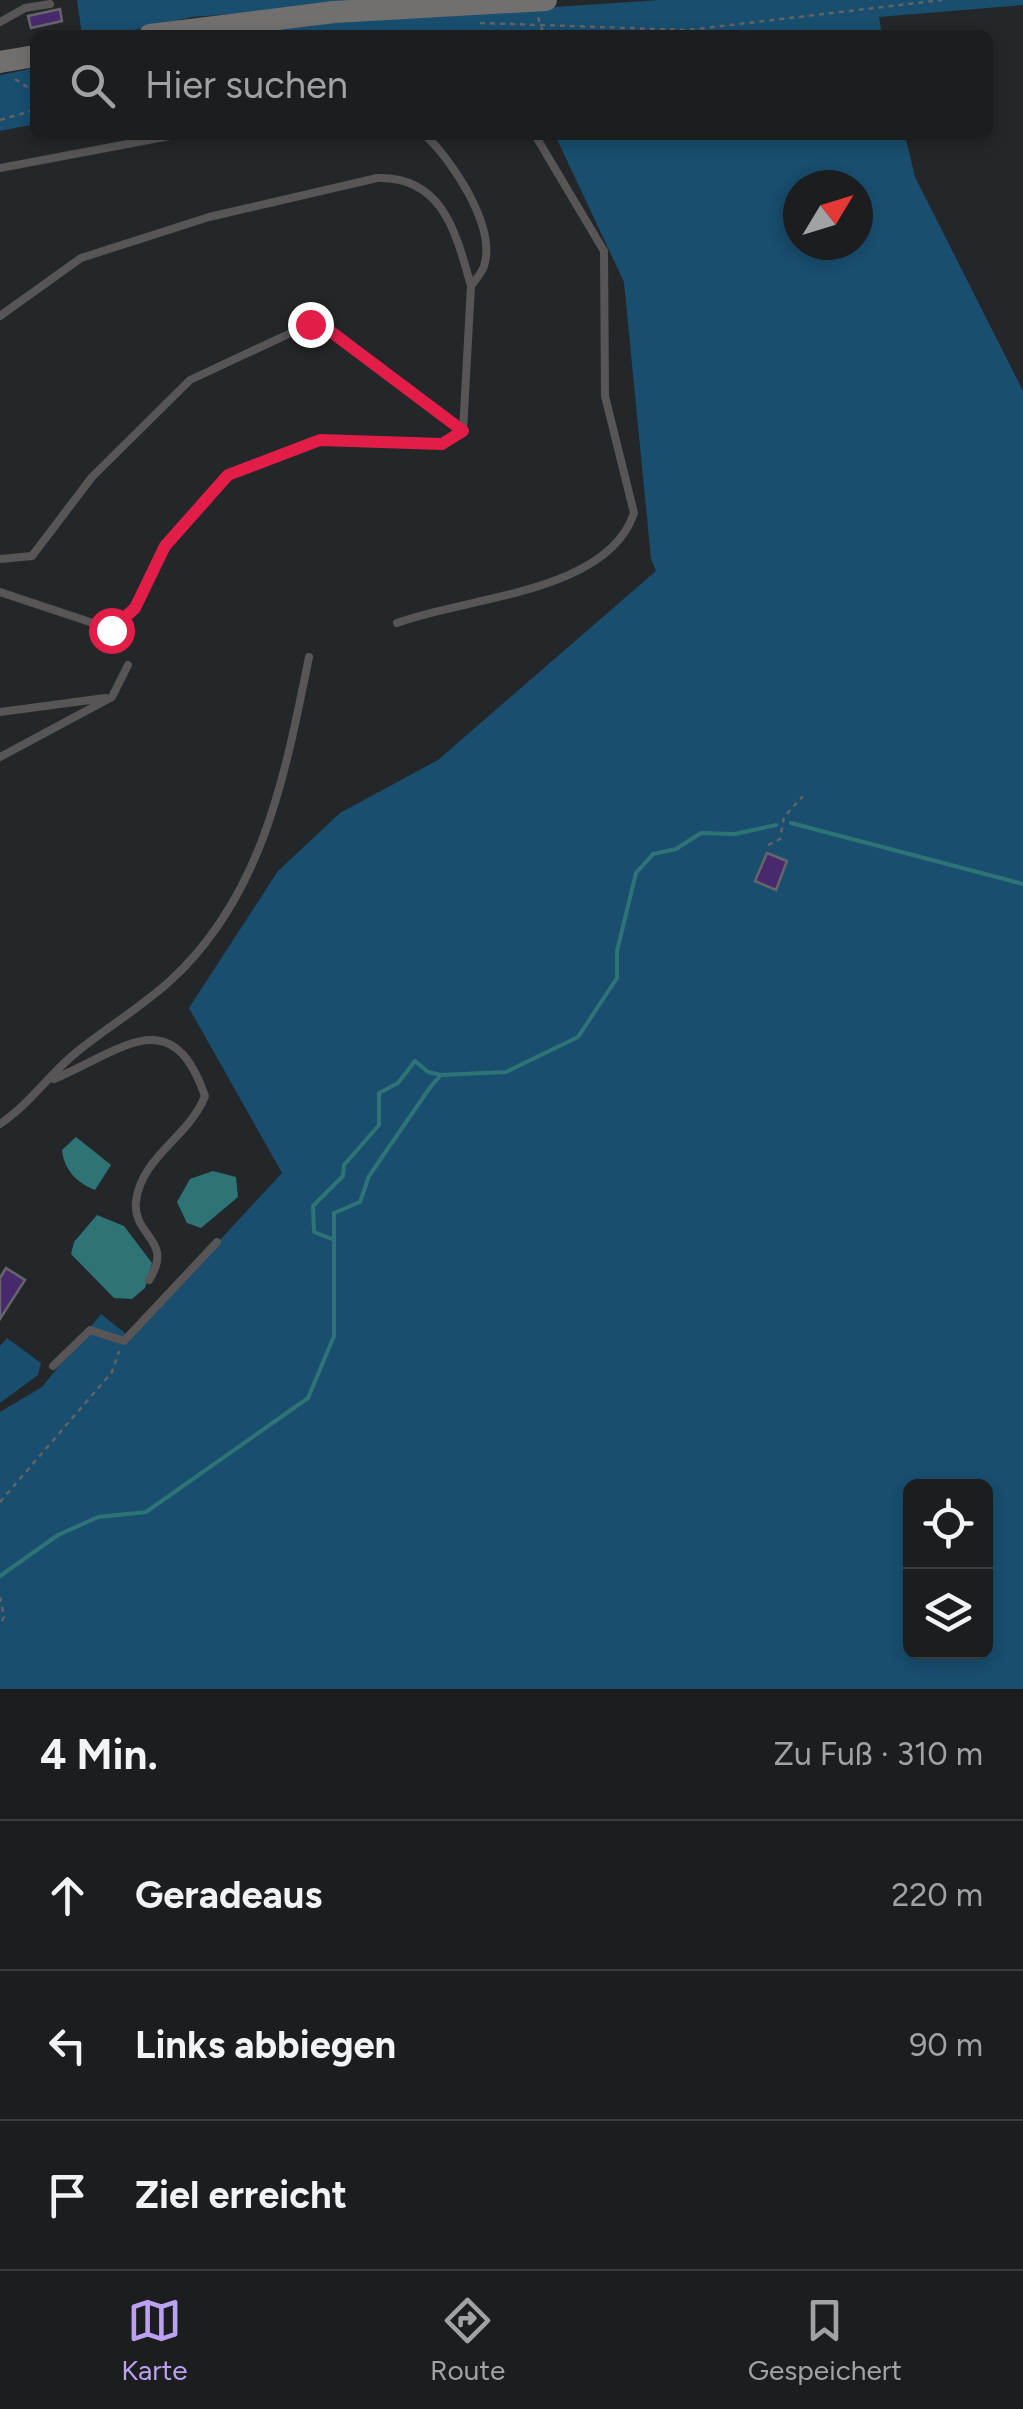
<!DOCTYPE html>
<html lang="de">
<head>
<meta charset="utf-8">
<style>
	body { margin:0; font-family:Figtree,sans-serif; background:#242628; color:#f1f3f6 }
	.controls { position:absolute; right:30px; bottom:30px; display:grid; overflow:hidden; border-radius:15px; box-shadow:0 5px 15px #0003 }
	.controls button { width:90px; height:90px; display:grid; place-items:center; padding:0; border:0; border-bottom:2px solid #393b3d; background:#1b1d1f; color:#f1f3f6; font:50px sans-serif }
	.compass { position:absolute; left:783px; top:170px; width:90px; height:90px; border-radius:50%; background:#1b1d1f; box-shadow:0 5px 15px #0003; rotate:52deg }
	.stop { position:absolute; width:30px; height:30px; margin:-22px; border:8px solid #e11d48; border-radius:50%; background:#fff }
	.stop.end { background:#e11d48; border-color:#fff; box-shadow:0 2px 10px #0008 }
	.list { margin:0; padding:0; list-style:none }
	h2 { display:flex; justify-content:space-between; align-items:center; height:130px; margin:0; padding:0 40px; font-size:42px }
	h2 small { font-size:32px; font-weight:400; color:#a0a2a4 }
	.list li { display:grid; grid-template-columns:65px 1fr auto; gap:30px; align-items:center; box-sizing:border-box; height:150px; padding:0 40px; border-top:2px solid #393b3d }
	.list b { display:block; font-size:38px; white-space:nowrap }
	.list em { font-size:32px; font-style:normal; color:#a0a2a4 }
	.icon { flex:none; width:55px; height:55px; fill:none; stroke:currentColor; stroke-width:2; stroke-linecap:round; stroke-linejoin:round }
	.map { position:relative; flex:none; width:1023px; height:1689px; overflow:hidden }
	.search { position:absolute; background:#1b1d1f; box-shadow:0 5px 15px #0003; left:30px; right:30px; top:30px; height:110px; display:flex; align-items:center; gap:25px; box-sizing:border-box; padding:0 35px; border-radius:15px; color:#a0a2a4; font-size:38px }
	.sheet { height:580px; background:#1b1d1f }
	nav { display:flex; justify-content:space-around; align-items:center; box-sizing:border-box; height:140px; border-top:2px solid #393b3d; background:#1b1d1f; font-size:28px; color:#a0a2a4 }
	nav a { display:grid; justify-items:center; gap:5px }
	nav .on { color:#bca0f2 }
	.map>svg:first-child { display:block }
</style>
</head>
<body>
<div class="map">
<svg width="1023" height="1689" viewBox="0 0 1023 1689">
	<rect width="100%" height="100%" fill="#242729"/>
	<path fill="#194e6f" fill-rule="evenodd" d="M 77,0 L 426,0 L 192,17 L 111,35 L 82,35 Z
		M 660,0 L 1023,0 L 1023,5 L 879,17 L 882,35 L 209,35 L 340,21 Z
		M 35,68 L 35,124 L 0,131 L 0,75 Z
		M 555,135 L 905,135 L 915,177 L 1023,391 L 1023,1689 L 0,1689 L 0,1412 L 42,1387 L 101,1314 L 130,1337 L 282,1173 L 189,1008 L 278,871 L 340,813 L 438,760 L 656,571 L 651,559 L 624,282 ZM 798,185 L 858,185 L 858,245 L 798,245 ZM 910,1486 L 986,1486 L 986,1652 L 910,1652 Z
		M 7,1338 L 41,1363 L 38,1375 L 0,1403 L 0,1346 Z"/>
	<path fill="#2e7476" d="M 76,1137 L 111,1165 L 95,1190 C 77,1183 64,1170 62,1150 Z
		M 213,1171 L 236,1177 L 238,1197 L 201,1228 L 187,1223 L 177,1202 L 190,1179 Z
		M 97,1215 L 124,1226 L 152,1263 L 145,1288 L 132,1299 L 114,1298 L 71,1254 L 74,1242 Z"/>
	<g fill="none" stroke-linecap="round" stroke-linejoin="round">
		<path stroke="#2e7476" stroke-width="4" d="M 791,823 L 1023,884
			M 332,1239 L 314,1232 L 313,1206 L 343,1176 L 344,1165 L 379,1125 L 379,1093 L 398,1083 L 415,1061 L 428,1072 L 441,1075
			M 0,1576 L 58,1535 L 98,1517 L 146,1512 L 308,1398 L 334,1336 L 334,1213 L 360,1202 L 369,1176 L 431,1086 L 441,1075 L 506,1072 L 578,1037 L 617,978 L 617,951 L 636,873 L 653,854 L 676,849 L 701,833 L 735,834 L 776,825"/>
	</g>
	<path fill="#49296e" stroke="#666569" stroke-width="2.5" d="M 60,9 L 62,21 L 31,28 L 28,16 Z
		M 767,853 L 787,861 L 776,890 L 755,881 Z
		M 6,1268 L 25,1280 L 0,1319 L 0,1278 Z"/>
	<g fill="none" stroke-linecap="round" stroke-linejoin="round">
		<path stroke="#616365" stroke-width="2.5" stroke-dasharray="5 5" stroke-linecap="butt" d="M 538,17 L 544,35
			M 480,23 L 688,30 L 942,0
			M 15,79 L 35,92
			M 0,120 L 35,110
			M 768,845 L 780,839 L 784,817 L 803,796
			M 0,1502 L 112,1372 L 119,1351
			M 0,1597 L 4,1617 L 0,1624"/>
		<path stroke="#575555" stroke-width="8" d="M 0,22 L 25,8 L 50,4
			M 0,168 L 175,135
			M 0,316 L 81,258 L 209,217 L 377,178 C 443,176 456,233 471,286
			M 0,559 L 32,556 L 92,477 L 190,380 L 310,324 L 326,328 L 463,431
			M 0,592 L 111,629 L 135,608 L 165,546 L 228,475 L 320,440 L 442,444 L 463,431 L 471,286 C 475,280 482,273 484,266 C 497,227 452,160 425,135
			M 397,623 C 466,597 608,593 634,513 L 605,396 L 604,251 L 535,135
			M 0,712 L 105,698
			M 0,757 L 112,697 L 128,665
			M 54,1079 C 124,1049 172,1001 205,1096 C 189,1137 142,1156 136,1201 C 132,1237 175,1239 149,1280
			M 0,1124 C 31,1103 50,1073 78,1051 C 108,1027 141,1007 170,981 C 263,896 285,775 309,657
			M 53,1366 L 90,1330 L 124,1341 L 217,1242"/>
		<path stroke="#726f6f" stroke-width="22" d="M 150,35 L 334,12 L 546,0
			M 0,62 L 35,56"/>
	</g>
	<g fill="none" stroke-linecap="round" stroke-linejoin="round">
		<path stroke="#e11d48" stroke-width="12" d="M 111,630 L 135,608 L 165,546 L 228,475 L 320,440 L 442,444 L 463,431 L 326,328 L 310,324"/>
	</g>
</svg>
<div class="controls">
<button><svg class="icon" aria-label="locate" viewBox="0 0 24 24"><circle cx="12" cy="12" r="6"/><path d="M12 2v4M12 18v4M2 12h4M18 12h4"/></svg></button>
<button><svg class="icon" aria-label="layers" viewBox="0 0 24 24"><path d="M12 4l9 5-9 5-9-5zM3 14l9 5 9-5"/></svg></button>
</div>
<svg class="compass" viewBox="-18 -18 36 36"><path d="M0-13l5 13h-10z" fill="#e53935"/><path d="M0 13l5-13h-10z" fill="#a0a2a4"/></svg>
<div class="stop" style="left:111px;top:630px"></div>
<div class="stop end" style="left:310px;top:324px"></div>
<div class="search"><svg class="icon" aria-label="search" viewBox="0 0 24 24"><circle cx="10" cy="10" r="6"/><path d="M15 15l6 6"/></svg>Hier suchen</div>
</div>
<section class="sheet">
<h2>4 Min.<small>Zu Fuß · 310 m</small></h2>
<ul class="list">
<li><svg class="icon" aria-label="ahead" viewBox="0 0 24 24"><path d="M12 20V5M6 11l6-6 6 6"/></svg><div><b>Geradeaus</b></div><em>220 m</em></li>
<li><svg class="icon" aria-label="left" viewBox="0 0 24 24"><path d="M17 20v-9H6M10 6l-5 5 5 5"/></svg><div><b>Links abbiegen</b></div><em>90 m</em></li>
<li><svg class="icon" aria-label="arrive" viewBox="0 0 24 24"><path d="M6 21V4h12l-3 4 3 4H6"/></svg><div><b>Ziel erreicht</b></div></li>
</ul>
</section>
<nav>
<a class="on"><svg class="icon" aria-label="map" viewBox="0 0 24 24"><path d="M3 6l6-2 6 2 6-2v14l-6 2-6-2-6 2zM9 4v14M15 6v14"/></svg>Karte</a>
<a><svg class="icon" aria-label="directions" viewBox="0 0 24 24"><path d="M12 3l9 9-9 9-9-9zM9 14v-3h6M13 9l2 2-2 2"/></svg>Route</a>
<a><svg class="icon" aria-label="saved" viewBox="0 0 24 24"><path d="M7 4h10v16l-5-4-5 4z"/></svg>Gespeichert</a>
</nav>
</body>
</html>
